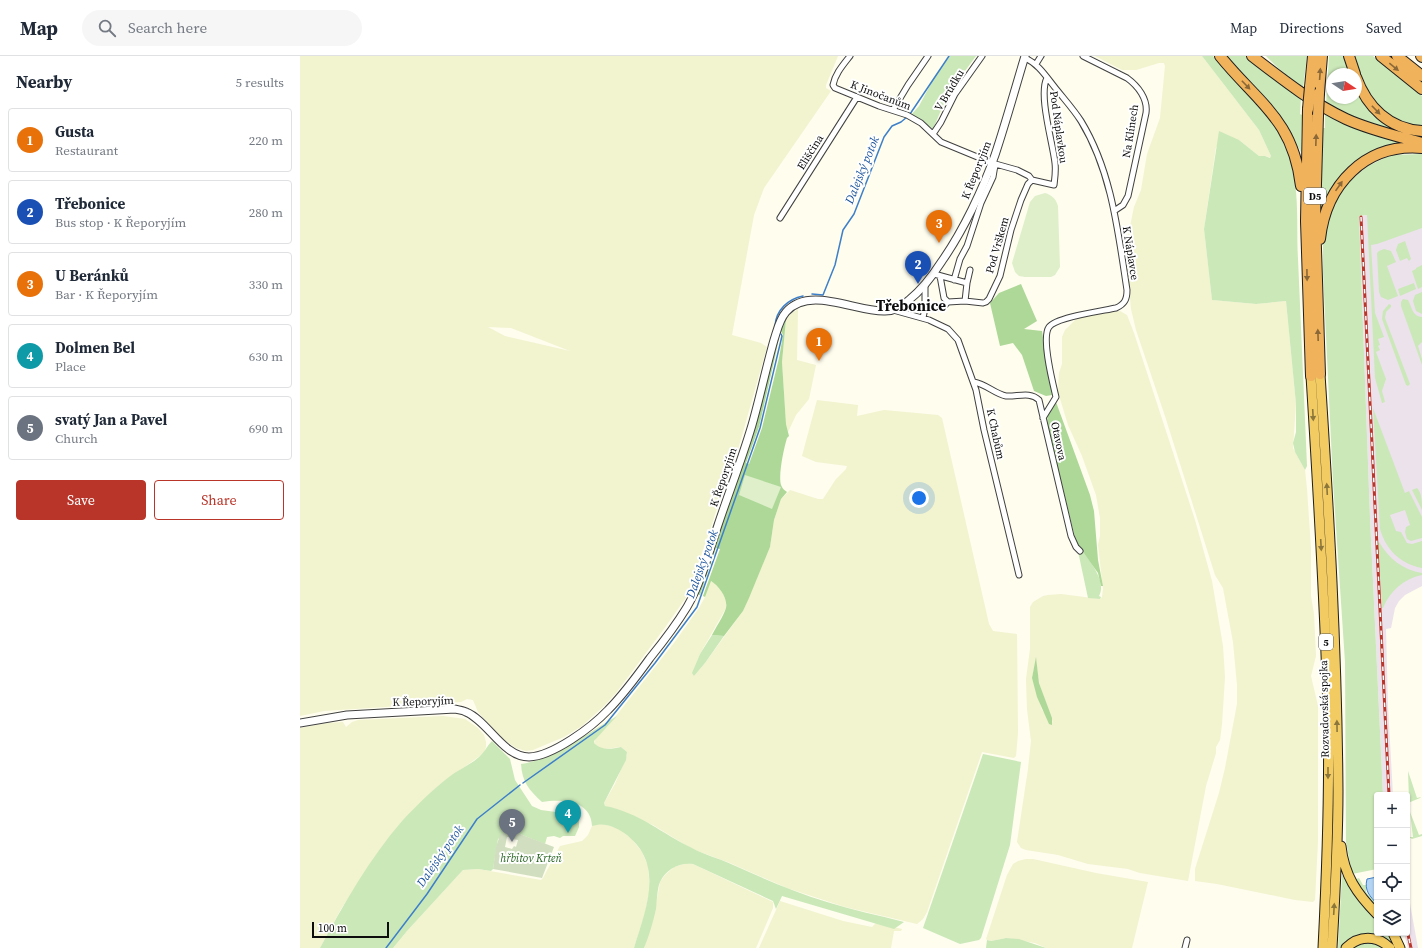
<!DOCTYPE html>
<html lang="en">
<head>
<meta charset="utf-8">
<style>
	body { margin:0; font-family:"Source Serif 4",serif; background:#f6f6f7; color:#1f2937 }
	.controls { position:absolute; right:12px; bottom:12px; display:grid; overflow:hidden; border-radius:4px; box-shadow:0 1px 3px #0004 }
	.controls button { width:36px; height:36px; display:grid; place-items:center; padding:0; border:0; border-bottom:1px solid #e0e1e3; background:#fff; color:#1f2937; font:20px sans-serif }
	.compass { position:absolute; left:1026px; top:12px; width:36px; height:36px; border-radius:50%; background:#fff; box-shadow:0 1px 3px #0004; rotate:102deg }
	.scale { position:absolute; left:12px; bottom:10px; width:77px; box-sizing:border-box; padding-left:4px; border:2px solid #0d0d0d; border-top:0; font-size:11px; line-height:14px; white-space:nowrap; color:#0d0d0d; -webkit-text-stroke:3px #fff; paint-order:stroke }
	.you { position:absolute; left:619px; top:442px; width:14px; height:14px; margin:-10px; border:3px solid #fff; border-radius:50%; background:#1a73e8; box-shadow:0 0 0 6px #1a73e833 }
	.badge { display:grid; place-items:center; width:26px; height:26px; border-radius:50%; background:#b93529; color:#fff; font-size:13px; font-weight:700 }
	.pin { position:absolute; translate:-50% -33px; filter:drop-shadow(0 1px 2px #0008) }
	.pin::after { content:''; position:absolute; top:21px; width:14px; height:12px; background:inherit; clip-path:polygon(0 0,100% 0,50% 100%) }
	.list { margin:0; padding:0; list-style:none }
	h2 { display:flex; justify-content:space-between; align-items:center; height:52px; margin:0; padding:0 16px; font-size:17px }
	h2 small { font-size:13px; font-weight:400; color:#747a83 }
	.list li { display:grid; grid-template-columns:26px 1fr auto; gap:12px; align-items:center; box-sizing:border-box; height:64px; margin:0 8px 8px; padding:0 8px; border:1px solid #e0e1e3; border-radius:4px }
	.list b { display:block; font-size:15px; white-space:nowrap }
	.list p { margin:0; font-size:13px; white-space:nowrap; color:#747a83 }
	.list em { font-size:13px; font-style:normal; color:#747a83 }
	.actions { display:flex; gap:8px; padding:12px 16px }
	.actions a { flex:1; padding:9px 0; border:1px solid #b93529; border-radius:4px; text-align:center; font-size:14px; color:#b93529 }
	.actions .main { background:#b93529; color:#fff }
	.icon { flex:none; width:22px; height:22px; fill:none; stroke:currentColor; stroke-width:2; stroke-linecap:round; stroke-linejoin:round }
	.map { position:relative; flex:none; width:1122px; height:892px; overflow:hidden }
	header { display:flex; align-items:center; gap:24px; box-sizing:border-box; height:56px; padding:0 20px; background:#fff; border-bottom:1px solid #e0e1e3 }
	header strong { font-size:19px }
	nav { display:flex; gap:22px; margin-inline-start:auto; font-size:14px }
	.search { width:280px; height:36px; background:#f6f6f7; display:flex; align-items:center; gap:10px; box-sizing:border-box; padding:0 14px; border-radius:22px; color:#747a83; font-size:15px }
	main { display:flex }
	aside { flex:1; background:#fff }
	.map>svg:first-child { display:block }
</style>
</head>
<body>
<header>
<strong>Map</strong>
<div class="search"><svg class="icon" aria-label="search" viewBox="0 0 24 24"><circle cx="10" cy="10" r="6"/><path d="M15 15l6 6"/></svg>Search here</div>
<nav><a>Map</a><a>Directions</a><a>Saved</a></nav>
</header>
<main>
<aside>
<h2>Nearby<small>5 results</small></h2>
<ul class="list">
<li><span class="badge" style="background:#e8710a">1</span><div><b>Gusta</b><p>Restaurant</p></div><em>220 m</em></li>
<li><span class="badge" style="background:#1a4fb4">2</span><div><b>Třebonice</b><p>Bus stop · K Řeporyjím</p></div><em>280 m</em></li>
<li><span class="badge" style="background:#e8710a">3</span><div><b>U Beránků</b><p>Bar · K Řeporyjím</p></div><em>330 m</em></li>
<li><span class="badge" style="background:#0f9aa8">4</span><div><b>Dolmen Bel</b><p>Place</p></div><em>630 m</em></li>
<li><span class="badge" style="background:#6b7280">5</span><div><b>svatý Jan a Pavel</b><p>Church</p></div><em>690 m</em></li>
</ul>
<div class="actions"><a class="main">Save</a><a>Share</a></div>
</aside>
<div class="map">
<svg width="1122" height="892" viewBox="0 0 1122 892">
	<rect width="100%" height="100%" fill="#fefdee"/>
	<path fill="#ece2eb" d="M 1122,132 L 1122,530 L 1105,539 L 1099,545 L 1095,552 L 1091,572 L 1086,573 L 1088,650 L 1093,739 L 1083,739 L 1070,461 L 1059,160 L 1067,159 Z
		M 1107,830 L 1107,831 L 1118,892 L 1108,892 L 1104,877 L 1107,877 Z"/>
	<path fill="#f2f3cf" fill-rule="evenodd" d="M 0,0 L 538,0 L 526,29 L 526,32 L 531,35 L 464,132 L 454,159 L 432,279 L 461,287 L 467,291 L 437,397 L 430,397 L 425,413 L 429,415 L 411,471 L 387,540 L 366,570 L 316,637 L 304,650 L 282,670 L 264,681 L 233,694 L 226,695 L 216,692 L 203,683 L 178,656 L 173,644 L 167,643 L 161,646 L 24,655 L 0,660 ZM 188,271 L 211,272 L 270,295 L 205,280 Z
		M 795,0 L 902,0 L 959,74 L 971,100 L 971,102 L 965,100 L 959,100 L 939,84 L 916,91 L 904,173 L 912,244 L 956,248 L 986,245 L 996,348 L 993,392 L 1005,414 L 1007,433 L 1011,493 L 1011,540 L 1014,558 L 1016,600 L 1011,620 L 1018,650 L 1018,785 L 1015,844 L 1013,846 L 995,844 L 917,828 L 895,825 L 895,813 L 919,737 L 925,712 L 937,648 L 937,629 L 933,586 L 923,532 L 915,519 L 865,360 L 836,274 L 831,253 L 826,199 L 826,190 L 834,151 L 841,134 L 847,98 L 860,62 L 865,10 L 864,7 L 859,7 L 836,14 L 822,14 Z
		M 498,253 L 497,304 L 516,309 L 509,343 L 496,359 L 488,376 L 486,368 L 482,306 L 486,263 L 492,257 Z
		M 820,255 L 827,259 L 834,277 L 895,464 L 912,525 L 923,590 L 925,621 L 922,668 L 920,684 L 916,691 L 916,697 L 906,730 L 888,825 L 840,817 L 828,813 L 788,808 L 758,799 L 726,794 L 721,792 L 717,786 L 728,713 L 731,685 L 727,653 L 726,623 L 730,593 L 730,551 L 733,546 L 743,540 L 748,539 L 761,538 L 800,543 L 802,541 L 803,533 L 798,489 L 800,480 L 800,462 L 796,439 L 782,400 L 768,369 L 758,336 L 759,317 L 762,308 L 762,281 L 765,274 L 777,262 L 789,259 ZM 736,603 L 739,627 L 753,667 L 742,654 L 732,622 Z
		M 517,344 L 558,349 L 557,360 L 584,354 L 638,359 L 642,362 L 689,568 L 693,575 L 717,578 L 718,677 L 716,700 L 714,702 L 682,696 L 627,856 L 623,863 L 617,868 L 545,851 L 487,832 L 430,807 L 392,793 L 353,769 L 345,766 L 336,761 L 305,750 L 304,747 L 315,728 L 327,699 L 327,696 L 321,691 L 305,693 L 300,692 L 294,687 L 296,681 L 308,670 L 374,587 L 399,552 L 405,541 L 410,525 L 415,527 L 423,537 L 426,545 L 426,552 L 400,598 L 394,613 L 394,620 L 405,607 L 443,555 L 470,491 L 474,464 L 481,443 L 490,434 L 518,443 L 523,443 L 536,423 L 546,413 L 547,410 L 516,406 L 502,400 Z
		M 143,660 L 165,663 L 178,672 L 184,679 L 186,686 L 186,691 L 184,697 L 138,730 L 102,765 L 85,787 L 41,853 L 20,892 L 0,892 L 0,672 L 28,667 L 43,666 L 46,671 L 52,666 L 58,664 Z
		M 300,767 L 317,772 L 332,783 L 342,796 L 348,810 L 350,833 L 345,857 L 334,892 L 93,892 L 107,875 L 163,814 L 178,813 L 241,824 L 243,822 L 260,790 L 282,785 L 288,779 L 292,770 Z
		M 726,803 L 733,803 L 796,817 L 848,826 L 832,892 L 746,892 L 735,887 L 706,882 L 691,885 L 687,884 L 686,883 L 691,868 L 707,819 L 713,808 L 718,805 Z
		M 387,807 L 393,808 L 473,846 L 473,852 L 456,892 L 344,892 L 355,854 L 360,826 L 365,819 L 374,811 Z
		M 480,845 L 543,865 L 572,871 L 576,867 L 602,873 L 601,875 L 594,875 L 591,892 L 459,892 Z"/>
	<path fill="#cbe8b9" d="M 650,0 L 676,0 L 648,38 L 633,73 L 611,59 L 619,50 L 635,20 Z
		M 902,0 L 913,0 C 937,29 970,54 985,89 C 1001,126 996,165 998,203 C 1001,272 1004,341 1007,410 L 1005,414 L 995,396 L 993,387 L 996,376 L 996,348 L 986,245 L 956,248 L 912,244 L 904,173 L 919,75 L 939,84 L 959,100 L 965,100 L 970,102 L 971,100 L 959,74 Z
		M 926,0 L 948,0 L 1001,41 L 1000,58 L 1002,59 L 1001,96 L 982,62 L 964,40 Z
		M 966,0 L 1007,0 L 1003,33 L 977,11 Z
		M 1029,0 L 1047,0 L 1053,18 L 1032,18 L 1032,42 L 1056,42 L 1056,25 L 1070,52 L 1122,78 L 1122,85 L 1083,74 L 1026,49 Z
		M 1054,0 L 1073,0 L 1122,40 L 1122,70 C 1079,66 1067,36 1054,0 Z
		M 1025,56 L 1054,70 L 1103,88 C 1090,92 1076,95 1064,100 C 1043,111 1029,133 1021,155 L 1023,72 L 1025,72 Z
		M 1122,98 L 1122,172 L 1077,188 L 1071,189 L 1075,257 L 1084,281 L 1078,283 L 1080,289 L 1078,290 L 1080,294 L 1076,296 L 1086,323 L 1082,335 L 1085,346 L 1082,347 L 1075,322 L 1067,159 L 1059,160 L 1070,461 L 1083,739 L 1077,739 L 1077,813 L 1052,818 L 1046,786 L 1045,606 L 1033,426 L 1023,217 L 1023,181 L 1032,150 L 1047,127 L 1068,110 L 1091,99 Z
		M 1105,185 L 1111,203 L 1109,205 L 1107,202 L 1100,205 L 1096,194 L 1098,188 Z
		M 1084,193 L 1091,195 L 1096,206 L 1087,210 L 1098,240 L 1088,244 L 1081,241 L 1079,236 L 1077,197 L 1079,195 Z
		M 1122,209 L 1122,231 L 1118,233 L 1112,215 L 1116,213 L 1116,212 Z
		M 1114,227 L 1116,233 L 1100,240 L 1098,233 Z
		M 1122,236 L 1122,258 L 1116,255 L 1113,245 L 1115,239 Z
		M 1103,243 L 1108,244 C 1112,251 1112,260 1122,261 L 1122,286 L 1118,290 L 1122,303 L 1122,309 L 1101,250 L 1101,246 Z
		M 1089,248 L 1091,249 L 1091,251 L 1086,256 L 1085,262 L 1110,328 L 1108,330 L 1106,329 L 1082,263 L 1083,255 Z
		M 1073,352 L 1105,437 L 1109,435 L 1122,461 L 1122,482 L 1111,485 L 1107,483 L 1105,476 L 1106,471 L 1110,469 L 1105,454 L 1090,459 L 1096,475 L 1101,476 L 1107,487 L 1112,488 L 1122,485 L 1122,512 C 1101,508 1086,494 1080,473 Z
		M 1117,432 C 1122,437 1122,446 1122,454 L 1112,434 Z
		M 776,486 C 785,500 808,523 799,540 L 801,541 L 800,543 L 788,542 Z
		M 1079,486 C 1089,503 1103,514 1122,517 L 1122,519 C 1103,523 1090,535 1083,552 L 1082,552 L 1078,487 Z
		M 412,579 L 424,580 L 405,607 L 394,620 L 392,617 L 400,598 Z
		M 317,660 L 294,685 L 294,687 C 302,695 311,693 321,691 L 327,696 L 326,704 L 304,747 L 305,750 C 338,756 363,778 392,792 C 404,799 419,802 431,808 C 462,822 494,836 527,846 C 552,854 578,859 604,866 L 594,873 L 482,840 L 476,853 L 473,845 L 393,808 C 380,806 366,813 360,826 C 357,833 357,845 356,853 C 353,866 349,880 344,892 L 334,892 C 346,852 366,807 324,777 C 314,770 304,766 292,770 C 291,744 262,743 242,746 C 229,734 222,726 221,708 C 252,704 289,676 317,660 Z
		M 192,685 L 210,703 L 215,724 L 232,750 L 241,754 L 263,757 L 279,763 L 279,771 L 275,780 L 263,780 L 260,782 L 254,780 L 247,781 L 245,788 L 212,775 L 198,783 L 193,813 L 191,815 L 178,813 L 163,814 L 107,875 L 93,892 L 20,892 C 43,849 70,802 102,765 C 116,750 132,734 149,721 C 158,714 170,709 179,701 C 184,697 187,690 192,685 Z
		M 683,698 L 721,706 L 710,789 L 681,882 L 679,884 L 660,888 L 623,872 Z
		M 1108,715 L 1117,742 L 1121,741 L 1120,742 L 1108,747 L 1107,746 L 1107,743 L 1109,743 Z
		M 1110,756 L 1119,779 L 1122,778 L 1122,780 L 1112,783 L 1109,781 L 1113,781 Z
		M 1042,819 L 1053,836 L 1077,862 L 1077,877 L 1089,877 L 1096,892 L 1094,892 L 1087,884 L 1044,889 L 1041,892 L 1038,892 Z
		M 1059,822 L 1063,829 L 1066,829 L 1066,836 L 1077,848 L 1077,853 L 1071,847 L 1054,824 Z
		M 706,882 L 719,883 L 746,892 L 686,892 L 687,884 L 691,885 Z
		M 1072,886 L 1085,892 L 1052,892 L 1062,887 Z"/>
	<path fill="#add898" d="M 721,228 L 737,265 L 724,273 L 742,275 L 752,339 L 746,340 L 734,335 L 722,299 L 713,287 L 700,290 L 690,247 L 699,237 Z
		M 486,263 L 482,306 L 486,368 L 489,380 L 487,382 C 484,392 478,419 481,429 C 482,432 484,434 487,436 L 481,443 L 474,464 L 470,491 L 449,542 L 443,555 L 424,580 L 412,579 C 416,571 423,561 426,552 C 428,542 419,530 411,525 L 405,541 L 403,540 L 420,493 L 416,492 L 400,539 L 397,538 L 398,535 L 449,392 L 480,277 L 475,301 L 459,371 L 446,407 L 449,408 L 462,372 L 479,302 L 483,279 L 481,275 Z
		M 756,346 L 790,439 L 794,455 L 798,504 L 803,530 L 801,530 L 798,517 L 776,486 L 749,376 C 746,360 746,360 756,346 Z
		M 736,601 L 739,627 L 752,662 L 752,669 L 749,668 L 737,641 L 732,622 Z"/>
	<path fill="#d1dfc0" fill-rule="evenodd" d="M 212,775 L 254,791 L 242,822 L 193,813 L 196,791 L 200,779 L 205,776 ZM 210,778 L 214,779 L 213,783 L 218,784 L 216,791 L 214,790 L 212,793 L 205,791 L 207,781 L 209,781 Z"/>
	<path fill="#deefca" d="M 745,137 C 752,139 756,143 758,150 L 760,211 L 755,219 L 751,221 L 725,221 L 719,220 L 715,216 L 712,207 L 730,146 L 735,140 Z
		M 445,419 L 481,431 L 472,453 L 439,439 Z"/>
	<path fill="#b4d4f4" stroke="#3d7fc9" d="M 1077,821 L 1077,848 C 1070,840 1064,835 1067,823 Z"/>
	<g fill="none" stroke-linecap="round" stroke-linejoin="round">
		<path stroke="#3d7fc9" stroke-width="1.5" d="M 610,58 L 649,0
			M 512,238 L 523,239 L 535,209 L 543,174 L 554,158 L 584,81 L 592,70 L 601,66 L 607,61
			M 475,270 C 476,254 488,243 503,240
			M 223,727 L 305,669 L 355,607 L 397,551 L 460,372 L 482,280 L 481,278
			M 86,892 L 127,838 L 177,763 L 220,729"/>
		<g stroke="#404040" stroke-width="7">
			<path id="minor" d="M 550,0 C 543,9 535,18 533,29 L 535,32 L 579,50 L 607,59 L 621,67 L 641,86 L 692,107 L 717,114 L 729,120 L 732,124 L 754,129 C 755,121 756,115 755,107 C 753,88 738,38 747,22
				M 783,0 L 827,22 C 838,30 848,43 846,57 L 828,140 L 823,149 L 814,155
				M 725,2 C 739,8 747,22 757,34 C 765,44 774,54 781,65 C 812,116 818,176 827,234 C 827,243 825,248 816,252 C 802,255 756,261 749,271 C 741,282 753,328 756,341 L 743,362
				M 736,8 L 741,0
				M 593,54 L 608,29 L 628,0
				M 633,78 L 641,66 L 655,38 L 682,0
				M 480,162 L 557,41
				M 634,218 L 667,227
				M 640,220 L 644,242 L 648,246
				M 654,224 L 660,203 L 667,190 L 681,147 L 693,121 L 695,109
				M 665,245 L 667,227 L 670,214
				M 625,252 L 638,252 L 644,250 L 648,246 L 665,245 L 683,247 L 686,246 L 689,243 L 700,220 L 711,174 L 721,144 L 728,128 L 732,124
				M 593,254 L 629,264 L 648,273 L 658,284 L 676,334 L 684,374 L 719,519
				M 623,262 L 625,252 L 625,228
				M 674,326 C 686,328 695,338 706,340 C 717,341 730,335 739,344 L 771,480 L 776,491 L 780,495
				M 885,892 L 887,884"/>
		</g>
		<g stroke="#404040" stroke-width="9">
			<path id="tertiary" d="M 0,667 L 47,659 L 155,653 C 158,654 163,654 166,656 C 188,665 203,701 229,701 C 253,700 292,671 308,654 C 324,638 337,620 350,602 C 363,586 376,569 387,551 C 401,527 409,496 418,469 C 429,436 442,403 452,369 C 460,341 466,312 474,284 C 477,275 479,264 486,256 C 509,229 556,256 585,255 C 594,255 603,250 609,244 C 623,233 633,219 642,205 C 663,175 683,133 695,99 C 706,66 715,33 725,0"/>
		</g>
		<g stroke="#1e1e1e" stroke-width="11">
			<path id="trunk" d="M 1020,318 C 1029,457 1037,596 1038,735 C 1038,787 1035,840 1032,892
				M 1011,320 C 1018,432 1025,544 1028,656 C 1030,735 1027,813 1023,892
				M 1041,790 C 1044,819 1057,838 1077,858
				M 1093,877 L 1100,892
				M 1046,892 C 1059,879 1077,879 1090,892"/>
		</g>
		<g stroke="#1e1e1e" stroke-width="12">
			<path id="motorway" d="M 920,0 C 958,47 993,63 1001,130
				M 952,0 C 982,23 1012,47 1046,63 C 1070,74 1097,80 1122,87
				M 1049,0 L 1055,18
				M 1081,0 L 1122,33
				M 1097,0 L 1122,20
				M 1121,0 L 1122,1
				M 1056,21 C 1067,51 1089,73 1122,75
				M 1010,31 L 1013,0
				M 1019,37 L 1022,0
				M 1008,53 L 1006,165 L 1011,320
				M 1018,59 L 1015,162 L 1020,318
				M 1020,183 C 1026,129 1065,87 1122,92"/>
		</g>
		<use href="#minor" stroke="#fff" stroke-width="5"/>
		<use href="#tertiary" stroke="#fff" stroke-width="7"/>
		<use href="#trunk" stroke="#f2cb62" stroke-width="9"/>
		<use href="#motorway" stroke="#f0b25b" stroke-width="10"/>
		<g stroke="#b93529" stroke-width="3">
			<path id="rail" d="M 1061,161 L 1089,739
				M 1107,874 L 1111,892"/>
		</g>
		<use href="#rail" stroke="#fff" stroke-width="1.5" stroke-dasharray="4.5" stroke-linecap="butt"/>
		<g stroke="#1e1e1e" stroke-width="12" stroke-linecap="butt">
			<path id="motorway-bridge" d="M 1008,53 L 1010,31
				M 1018,59 L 1019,37"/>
		</g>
		<use href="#motorway-bridge" stroke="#f0b25b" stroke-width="10"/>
	</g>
	<defs><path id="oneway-solid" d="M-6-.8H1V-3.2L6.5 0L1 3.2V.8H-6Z"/></defs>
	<g fill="#8a6838">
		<use href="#oneway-solid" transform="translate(1094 11) rotate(39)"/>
		<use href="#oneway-solid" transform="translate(1020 18) rotate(-86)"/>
		<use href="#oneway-solid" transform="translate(946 29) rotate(46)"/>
		<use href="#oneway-solid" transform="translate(1076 54) rotate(46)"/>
		<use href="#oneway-solid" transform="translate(1016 84) rotate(-88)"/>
		<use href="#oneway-solid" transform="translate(1039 130) rotate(-55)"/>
		<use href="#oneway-solid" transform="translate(1007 219) rotate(89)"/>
		<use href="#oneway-solid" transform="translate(1018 279) rotate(-92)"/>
	</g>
	<g fill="#8b763c">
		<use href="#oneway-solid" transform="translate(1013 359) rotate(87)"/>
		<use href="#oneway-solid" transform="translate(1027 433) rotate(-93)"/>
		<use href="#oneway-solid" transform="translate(1021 489) rotate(87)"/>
		<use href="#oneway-solid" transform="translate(1037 670) rotate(-91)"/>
		<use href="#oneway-solid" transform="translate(1028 717) rotate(90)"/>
		<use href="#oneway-solid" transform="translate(1034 853) rotate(-87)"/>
	</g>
	<g text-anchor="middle" stroke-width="4" stroke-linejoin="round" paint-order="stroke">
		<g fill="#fff" stroke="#565656" stroke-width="1">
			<rect x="1004" y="132" width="22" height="16" rx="3"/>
			<rect x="1019" y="578" width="14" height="16" rx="3"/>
		</g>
		<g font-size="10" font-weight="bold" fill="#0d0d0d">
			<text x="1015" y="144">D5</text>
			<text x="1026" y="590">5</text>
		</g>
		<g font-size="11" fill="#0d0d0d" stroke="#fff">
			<text transform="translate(649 34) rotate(-59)" y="4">V Brůdku</text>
			<text transform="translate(581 39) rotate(21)" y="4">K Jinočanům</text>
			<text transform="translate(759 71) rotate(82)" y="4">Pod Náplavkou</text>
			<text transform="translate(830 75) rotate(-81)" y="4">Na Klínech</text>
			<text transform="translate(510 96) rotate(-58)" y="4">Eliščina</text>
			<text transform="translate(676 114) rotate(-68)" y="4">K Řeporyjím</text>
			<text transform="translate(697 189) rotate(-74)" y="4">Pod Vrškem</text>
			<text transform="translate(831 197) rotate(81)" y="4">K Náplavce</text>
			<text transform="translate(696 378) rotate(78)" y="4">K Chabům</text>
			<text transform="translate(759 385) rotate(78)" y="4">Otavova</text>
			<text transform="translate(423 421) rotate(-71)" y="4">K Řeporyjím</text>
			<text transform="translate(123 645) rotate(-2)" y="4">K Řeporyjím</text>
			<text transform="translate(1024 653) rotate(-91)" y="4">Rozvadovská spojka</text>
		</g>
		<g font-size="11" font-style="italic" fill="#25631f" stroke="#fff">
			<text x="231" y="806">hřbitov Krteň</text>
		</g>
		<g font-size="12" font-style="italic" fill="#1a529b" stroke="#fff">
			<text transform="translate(562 114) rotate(-68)" y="4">Dalejský potok</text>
			<text transform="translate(402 508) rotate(-70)" y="4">Dalejský potok</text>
			<text transform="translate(140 800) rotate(-55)" y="4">Dalejský potok</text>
		</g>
		<g font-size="15" font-weight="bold" fill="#0d0d0d" stroke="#fff">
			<text x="611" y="255">Třebonice</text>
		</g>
	</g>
</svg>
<div class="controls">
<button>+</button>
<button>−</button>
<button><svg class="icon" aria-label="locate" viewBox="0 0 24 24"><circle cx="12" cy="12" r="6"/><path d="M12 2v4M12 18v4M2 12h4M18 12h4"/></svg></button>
<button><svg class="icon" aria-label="layers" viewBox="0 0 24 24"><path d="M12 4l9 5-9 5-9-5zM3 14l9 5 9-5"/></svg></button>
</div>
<svg class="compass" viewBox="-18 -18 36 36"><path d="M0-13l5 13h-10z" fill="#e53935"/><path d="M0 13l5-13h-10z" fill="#747a83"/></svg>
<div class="scale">100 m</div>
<div class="you"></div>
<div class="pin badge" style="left:519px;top:305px;background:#e8710a">1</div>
<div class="pin badge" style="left:618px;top:228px;background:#1a4fb4">2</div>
<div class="pin badge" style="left:639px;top:187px;background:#e8710a">3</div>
<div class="pin badge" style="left:268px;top:777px;background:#0f9aa8">4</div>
<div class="pin badge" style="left:212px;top:786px;background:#6b7280">5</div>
</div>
</main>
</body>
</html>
